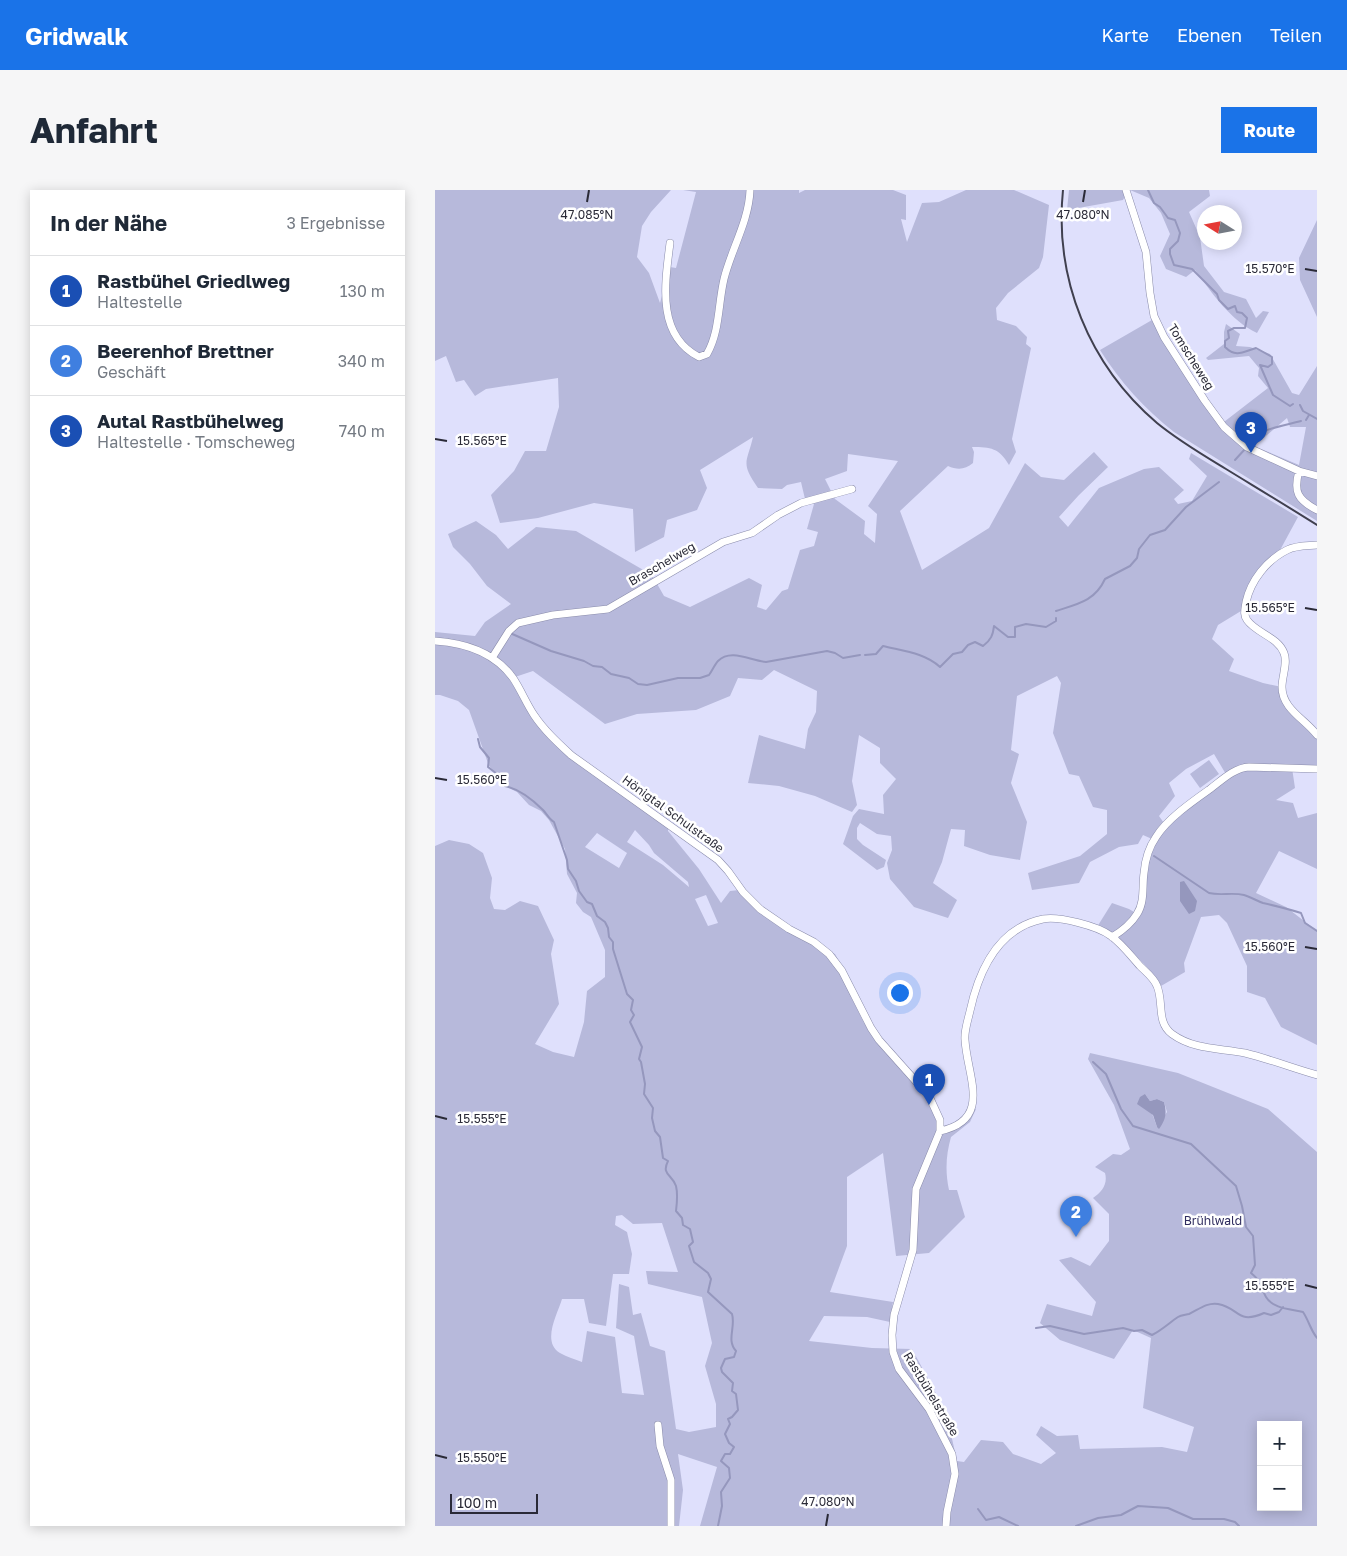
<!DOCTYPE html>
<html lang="de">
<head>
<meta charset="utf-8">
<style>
	body { margin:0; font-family:"Golos Text",sans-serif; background:#f6f6f7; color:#1f2937 }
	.controls { position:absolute; right:15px; bottom:15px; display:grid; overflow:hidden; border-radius:0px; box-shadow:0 2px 12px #0003 }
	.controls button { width:45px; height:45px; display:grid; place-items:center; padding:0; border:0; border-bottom:1px solid #e0e1e3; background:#fff; color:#1f2937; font:25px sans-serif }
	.compass { position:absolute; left:762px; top:15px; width:45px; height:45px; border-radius:50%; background:#fff; box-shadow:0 2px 12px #0003; rotate:281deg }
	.scale { position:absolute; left:15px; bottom:12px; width:88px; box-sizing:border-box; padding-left:5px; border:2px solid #2a2a37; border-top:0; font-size:14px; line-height:18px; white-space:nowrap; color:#2a2a37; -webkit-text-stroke:4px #fff; paint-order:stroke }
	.you { position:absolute; left:464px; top:802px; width:18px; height:18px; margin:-12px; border:4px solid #fff; border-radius:50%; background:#1a73e8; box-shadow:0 0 0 8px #1a73e833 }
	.badge { display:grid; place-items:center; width:32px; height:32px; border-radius:50%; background:#1a73e8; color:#fff; font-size:16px; font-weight:700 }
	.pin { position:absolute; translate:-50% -41px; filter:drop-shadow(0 1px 2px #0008) }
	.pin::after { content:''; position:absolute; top:26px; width:18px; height:15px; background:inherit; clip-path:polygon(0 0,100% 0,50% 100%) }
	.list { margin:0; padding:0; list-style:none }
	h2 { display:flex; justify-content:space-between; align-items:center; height:65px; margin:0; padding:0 20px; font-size:21px }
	h2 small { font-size:16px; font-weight:400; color:#747a83 }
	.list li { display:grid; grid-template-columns:32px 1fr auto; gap:15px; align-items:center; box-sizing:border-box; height:70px; padding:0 20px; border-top:1px solid #e0e1e3 }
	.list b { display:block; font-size:19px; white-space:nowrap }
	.list p { margin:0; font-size:16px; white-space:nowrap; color:#747a83 }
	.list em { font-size:16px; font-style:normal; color:#747a83 }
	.map { position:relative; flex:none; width:882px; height:1336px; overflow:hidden; border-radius:0px }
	header { display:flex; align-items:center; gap:30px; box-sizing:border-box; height:70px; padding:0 25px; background:#1a73e8; color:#fff }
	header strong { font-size:24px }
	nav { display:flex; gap:28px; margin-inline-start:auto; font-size:18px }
	.intro { display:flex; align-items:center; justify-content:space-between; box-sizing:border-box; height:120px; padding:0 30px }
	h1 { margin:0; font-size:35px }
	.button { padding:12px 22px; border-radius:0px; background:#1a73e8; color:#fff; font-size:18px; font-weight:700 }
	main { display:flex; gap:30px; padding:0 30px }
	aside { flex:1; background:#fff; border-radius:0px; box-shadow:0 2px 12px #0003 }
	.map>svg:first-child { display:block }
</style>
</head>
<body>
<header>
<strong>Gridwalk</strong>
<nav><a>Karte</a><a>Ebenen</a><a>Teilen</a></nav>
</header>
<div class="intro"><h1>Anfahrt</h1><a class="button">Route</a></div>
<main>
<aside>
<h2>In der Nähe<small>3 Ergebnisse</small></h2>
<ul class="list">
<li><span class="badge" style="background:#1a4fb4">1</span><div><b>Rastbühel Griedlweg</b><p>Haltestelle</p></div><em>130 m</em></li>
<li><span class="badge" style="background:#3f7fe0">2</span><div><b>Beerenhof Brettner</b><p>Geschäft</p></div><em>340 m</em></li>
<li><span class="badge" style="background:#1a4fb4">3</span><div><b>Autal Rastbühelweg</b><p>Haltestelle · Tomscheweg</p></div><em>740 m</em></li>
</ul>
</aside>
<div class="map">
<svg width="882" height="1336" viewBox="0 0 882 1336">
	<rect width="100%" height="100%" fill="#dfe0fc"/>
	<path fill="#b7b9db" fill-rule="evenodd" d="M 0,0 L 236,0 L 216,22 L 207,36 L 202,67 L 214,83 L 225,113 L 235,77 L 241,78 L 261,2 L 248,0 L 364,0 L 364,3 L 370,0 L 458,0 L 471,5 L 471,30 L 466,29 L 472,52 L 487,13 L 504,12 L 531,0 L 579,0 L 614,15 L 608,67 L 604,78 L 573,103 L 561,118 L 562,130 L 581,136 L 592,147 L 591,154 L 596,158 L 577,249 L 581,262 L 574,275 C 564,258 556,257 537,257 L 539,262 L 538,273 C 530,280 522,280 513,276 L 465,321 L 487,380 L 554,338 L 590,273 L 606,287 L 629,290 L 659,262 L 673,277 L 644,305 L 624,327 L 633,337 L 664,298 L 709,279 L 724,277 L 749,300 L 739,309 L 743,314 L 757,311 L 772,286 L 754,269 L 756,263 L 863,327 L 844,362 L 810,408 L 806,421 L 783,435 L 777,449 L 799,469 L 794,481 L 828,493 L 847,497 L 849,509 L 882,545 L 882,579 L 857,578 L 860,598 L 841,610 L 858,613 L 863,628 L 882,623 L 882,679 L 844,661 L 821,703 L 851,717 L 882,741 L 882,855 L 846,837 L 830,808 L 812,802 L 812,776 L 792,733 L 784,725 L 766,727 L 749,773 L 750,782 L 726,796 C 711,771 686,752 662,737 L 677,713 L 694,719 L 704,725 L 709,683 L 717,649 L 708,645 L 703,654 L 684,657 L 655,672 L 644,693 L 597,700 L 593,683 L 645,666 L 672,644 L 672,620 L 658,617 L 644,586 L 634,584 L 618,543 L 626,493 L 622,486 L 582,506 L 576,560 L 584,564 L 576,593 L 592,632 L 585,670 L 555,665 L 529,656 L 530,640 L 516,639 L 507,672 L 498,693 L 522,710 L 513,728 L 479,717 L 455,689 L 452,673 L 457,660 L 456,646 L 442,644 L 425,633 L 422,638 L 422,649 L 428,655 L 451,670 L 449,677 L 442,680 L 408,654 L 418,626 L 424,619 L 449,624 L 448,605 L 461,589 L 445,573 L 445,558 L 424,545 L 417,591 L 422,615 L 417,622 L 380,606 L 344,596 L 313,593 L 324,545 L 370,559 L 373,539 L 381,522 L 382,501 L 339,480 L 327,490 L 303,488 L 295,506 L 261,520 L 202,524 L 170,534 L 98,481 L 74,489 L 92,517 L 123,553 L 233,637 L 233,641 L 264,679 L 286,713 L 295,701 L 304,700 L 357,744 L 400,764 L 420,800 L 416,807 L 429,833 L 446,857 L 487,903 L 499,923 L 504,943 L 507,945 L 529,926 L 533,917 L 541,919 L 535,932 L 516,947 C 511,965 510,981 514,1000 L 522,1000 L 530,1027 L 494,1063 L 461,1066 L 448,963 L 412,987 L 412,1056 L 395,1102 L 458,1112 L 455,1132 L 432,1127 L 389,1126 L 374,1151 L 437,1158 L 477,1159 L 511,1222 L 522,1271 L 529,1272 L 546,1250 L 568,1252 L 578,1264 L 606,1274 L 621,1263 L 601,1245 L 606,1236 L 622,1246 L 643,1245 L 645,1259 L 727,1257 L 752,1262 L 759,1237 L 708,1218 L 716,1148 L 698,1140 L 679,1169 L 625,1150 L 605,1133 L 612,1114 L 657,1126 L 661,1112 L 624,1070 L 636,1067 L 655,1076 L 674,1051 L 674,1024 L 658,1008 C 667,1002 673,994 670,983 L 660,977 L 678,964 L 686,965 L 695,959 L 679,915 L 653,869 L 655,863 L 743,883 L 833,919 L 882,962 L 882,1336 L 265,1336 L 282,1277 L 243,1264 L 248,1300 L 244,1336 L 0,1336 L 0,656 L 14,650 L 34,654 L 48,663 L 57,688 L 55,708 L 59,719 L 70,720 L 85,711 L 103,716 L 119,750 L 116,764 L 124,814 L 100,854 L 118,862 L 139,867 L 149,832 L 152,801 L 170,787 L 170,760 L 156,727 L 148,722 L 141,713 L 142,703 L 132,684 L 130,659 L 114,630 L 106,621 L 94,615 L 82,602 L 74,598 L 54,576 L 34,520 L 23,511 L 5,505 L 0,505 L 0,442 L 40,446 L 50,432 L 76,414 L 52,396 L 35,374 L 18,357 L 13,344 L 41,331 L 61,345 L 73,359 L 101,337 L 141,341 L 217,385 L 229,406 L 255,417 L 314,388 L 327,395 L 322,417 L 331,420 L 347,401 L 353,399 L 365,360 L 379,356 L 383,342 L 372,339 L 379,314 L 370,309 L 366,292 L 352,295 L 347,299 L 323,298 C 305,272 312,273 318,247 L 265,280 L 272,298 L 262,320 L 232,330 L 229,347 L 200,362 L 198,319 L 159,313 L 103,328 L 65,333 L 56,305 L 79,281 L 90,261 L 111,261 L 124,217 L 123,188 L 51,199 L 40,206 L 29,190 L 21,192 L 11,166 L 0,171 ZM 413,264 L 463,271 L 433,316 L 442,324 L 440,353 L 429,344 L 430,331 L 400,309 L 390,289 L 412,281 ZM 779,564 L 792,586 L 731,636 L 724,626 L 740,606 L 734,593 L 751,579 ZM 200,640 L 214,655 L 219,663 L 253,692 L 254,697 L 228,675 L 192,652 ZM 162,643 L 192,663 L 184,678 L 150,657 ZM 271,705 L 283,733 L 273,736 L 260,709 ZM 710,904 L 715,911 L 722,909 L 729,912 L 732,922 L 722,937 ZM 187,1025 L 198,1034 L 227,1033 L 243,1082 L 211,1081 L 213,1094 L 267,1107 L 277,1153 L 270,1176 L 281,1214 L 281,1237 L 254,1242 L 241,1239 L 230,1161 L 215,1156 L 206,1123 L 198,1125 L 194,1097 L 184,1094 L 181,1138 L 199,1146 L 209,1205 L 187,1203 L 180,1147 L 152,1141 L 147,1172 C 140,1169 132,1167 125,1163 C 106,1152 123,1123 127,1109 L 149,1109 L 154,1133 L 171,1136 L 178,1084 L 194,1084 L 197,1064 L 192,1042 L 180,1035 L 181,1026 ZM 826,1235 L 863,1235 L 863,1317 L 826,1317 Z
		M 634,0 L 693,0 L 688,10 L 632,20 Z
		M 695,0 L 774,0 L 775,6 L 754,22 L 765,47 L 769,76 L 789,102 L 811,109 L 821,128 L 828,121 L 834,122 L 822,143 C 796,131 777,103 760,80 L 751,87 L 731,79 L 725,66 L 735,44 L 726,23 L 714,8 Z
		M 882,30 L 882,127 L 865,90 L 864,68 Z
		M 717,130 L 736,165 L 785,235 L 833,198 L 823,186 L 824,178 L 814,166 L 773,170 L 771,168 L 789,154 L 789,142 L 791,134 L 805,144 L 801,156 L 815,157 L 835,164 L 857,203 L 864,205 L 882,176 L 882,331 L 739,242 C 710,219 685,192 665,160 ZM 852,228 L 855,237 L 871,237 L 864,275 L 819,256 Z
		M 774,570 L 784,584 L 765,598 L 755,584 Z"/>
	<path fill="#9597bd" d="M 749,691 L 762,711 L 760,721 L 754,724 L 745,711 L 745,692 Z
		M 710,904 L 715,911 L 722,909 L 729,912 C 732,923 731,929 724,939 L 722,937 L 718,925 L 702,914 L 705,907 Z"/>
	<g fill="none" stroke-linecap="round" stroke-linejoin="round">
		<path stroke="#9597bd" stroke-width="2" d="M 713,0 L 719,13 L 725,17 L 733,28 L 740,30 L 745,43 L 743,51 L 735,59 L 735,64 L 739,75 L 757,79 L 782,104 L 784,110 L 793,119 L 800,116 L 802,122 L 807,123 L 812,128 L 810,138 L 799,138 L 793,141 L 794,148 L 790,151 L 790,157 C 801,168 808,162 821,158 L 837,167 L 837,174 L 833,177 L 825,175 L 838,205 L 855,216 L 858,214
			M 865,215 L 868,221 L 882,229
			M 871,230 L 874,225
			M 816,250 C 824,239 852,235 866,231
			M 800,270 L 810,259
			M 621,421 C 643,414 660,411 670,389 L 695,376 L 702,368 L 704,359 L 715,345 L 730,340 L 751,317 L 784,292
			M 75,443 L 116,461 L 149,471 L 158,476 L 167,477 L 176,484 L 194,488 L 203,494 L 212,495 L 243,488 L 265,488 L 274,485 C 277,481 280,474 283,471 C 296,458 316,471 331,472 L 392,461 L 400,463 L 408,468 L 425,465
			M 430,465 L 441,464 L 448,456 C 468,461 490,463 505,477 L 518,464 L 527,462 L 533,455 L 540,452 L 548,456 C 556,450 558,445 559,436 L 573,447 L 580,447 L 580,437 L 591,434 L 611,437 L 621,431 L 621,428
			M 43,549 L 45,557 L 54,568 L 53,577 L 67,588 L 70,596 C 84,599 98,610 108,620 C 112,624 114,629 119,632 L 132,670 L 133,679 L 141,691 L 144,701 L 152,712 L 157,714 L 162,726 L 170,732 L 173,738 L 174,747 L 178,752 L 178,759 L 192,804 L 198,810 L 196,820 L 199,825 L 195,832 L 207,857 L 204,869 L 206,872 L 210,894 L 209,904 L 218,918 L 217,928 L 220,941 L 225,947 L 228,968 L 233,971 C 226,985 237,984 241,996 C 243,1004 242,1013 241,1021 L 247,1028 L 248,1035 L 255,1039 L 258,1052 L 254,1056 L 259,1072 L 273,1083 L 276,1089 L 273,1102 L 297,1124 C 301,1137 291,1150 301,1161 L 299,1167 L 290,1169 L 286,1178 L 287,1182 L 298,1193 L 297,1201 L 301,1204 L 303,1220 L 297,1227 L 293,1229 L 295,1234 L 290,1244 L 294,1253 L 299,1257 L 295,1264 L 290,1264 L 286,1271 L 294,1278 L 295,1288 L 286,1302 L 287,1316 L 283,1336
			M 719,666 L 774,703 C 786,706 797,702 809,705 C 816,707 822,711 828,713 C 841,716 853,719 866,723 L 870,733 L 882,741
			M 658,872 L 671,884 L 686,919 L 698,936 L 756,954 L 801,996 L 807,1016 L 811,1037 L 818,1046 L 820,1075 L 816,1083 C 829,1094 824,1095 831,1107 C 838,1119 856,1119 868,1122 C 874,1131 875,1139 882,1148
			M 601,1138 L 615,1136 L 649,1144 L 688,1138 L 699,1141 L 707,1140 L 717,1145 C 727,1140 734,1133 743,1127 C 746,1125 750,1125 754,1124 C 763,1120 772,1112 783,1114 C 805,1118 802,1135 829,1123 L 836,1125 L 844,1122 L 848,1117
			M 543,1319 L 551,1330 L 564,1327 L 583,1336
			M 641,1336 L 663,1328 L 686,1325 L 703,1316 L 733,1318 L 758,1329 L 789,1329 L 800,1332 L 804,1336"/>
		<g stroke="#8a8cab" stroke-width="8">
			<path id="minor" d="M 691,0 L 711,62 L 715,103 L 719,126 L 729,147 L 770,211 L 789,237 L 812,257 L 864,281 L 882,286
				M 235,53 C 230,93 221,145 264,167 L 272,164 C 285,141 283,114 289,89 C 296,60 314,31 315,0
				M 864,281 C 858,302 863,310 882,320
				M 882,355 C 872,356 862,355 852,360 C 832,370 816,390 811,412 C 810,419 808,425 812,430 C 821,443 843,447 849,463 C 853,473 847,486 847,497 C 847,519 870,529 882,545
				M 0,451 C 30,453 60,463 78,488 C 86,500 91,513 99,525 C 109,540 122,552 136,565 L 283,670 L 293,681 L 308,702 L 325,719 L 354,739 L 379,752 L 394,764 L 407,781 L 436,838 L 444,850 L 494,906 L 505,930 L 505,941 L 481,999 L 478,1060 L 459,1125 L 457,1145 L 458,1162 L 464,1179 L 494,1219 L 517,1264 L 520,1284 L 512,1322 L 511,1336
				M 57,468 L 74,441 L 83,433 L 118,425 L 173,419 L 288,352 L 317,343 L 343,325 L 366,313 L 417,299
				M 677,747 C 687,741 696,734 702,724 C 710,712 707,696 709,683 C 710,671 714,657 721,647 C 732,629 758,611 775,599 C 787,590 799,578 814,577 L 882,579
				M 505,941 C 558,930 532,886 530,850 C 529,841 533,830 535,821 C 544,780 563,738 608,729 C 624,726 663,736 676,746 C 687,754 696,766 705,776 C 710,781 719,788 722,796 C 729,812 721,832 737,844 C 759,860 785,858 810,863 C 834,869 858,878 882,885
				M 223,1235 L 225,1256 L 236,1290 L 236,1336"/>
		</g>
		<use href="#minor" stroke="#fff" stroke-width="7"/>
		<path stroke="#40404f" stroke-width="2" d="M 628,0 C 619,89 654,175 722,233 C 744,251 768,265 791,279 C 822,298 852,316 882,335"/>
	</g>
	<path fill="none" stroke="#2a2a37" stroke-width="2" d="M 152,12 L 154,0M 648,12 L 650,0M 870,79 L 882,81M 0,249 L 12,251M 870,418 L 882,420M 0,588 L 12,590M 870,757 L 882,759M 0,926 L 12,929M 870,1095 L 882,1098M 0,1265 L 12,1268M 391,1336 L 393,1324"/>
	<g text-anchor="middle" stroke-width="5" stroke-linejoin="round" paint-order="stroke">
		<g font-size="12" fill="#2a2a37" stroke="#fff">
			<text transform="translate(756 167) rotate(58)" y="4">Tomscheweg</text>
			<text transform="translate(227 374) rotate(-30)" y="4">Braschelweg</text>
			<text transform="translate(238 624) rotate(36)" y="4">Hönigtal Schulstraße</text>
			<text transform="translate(496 1204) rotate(59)" y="4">Rastbühelstraße</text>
		</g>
		<g font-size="12" fill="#302d5f" stroke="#fff">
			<text x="778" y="1035">Brühlwald</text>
		</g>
	</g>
	<g font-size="12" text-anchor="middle" fill="#2a2a37" stroke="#fff" stroke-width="5" stroke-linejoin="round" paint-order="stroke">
		<text x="152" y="29">47.085°N</text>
		<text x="648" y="29">47.080°N</text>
		<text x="835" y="83">15.570°E</text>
		<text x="47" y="255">15.565°E</text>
		<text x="835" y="422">15.565°E</text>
		<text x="47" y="594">15.560°E</text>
		<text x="835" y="761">15.560°E</text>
		<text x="47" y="933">15.555°E</text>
		<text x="835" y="1100">15.555°E</text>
		<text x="47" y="1272">15.550°E</text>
		<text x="393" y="1316">47.080°N</text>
	</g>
</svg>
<div class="controls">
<button>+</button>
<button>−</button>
</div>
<svg class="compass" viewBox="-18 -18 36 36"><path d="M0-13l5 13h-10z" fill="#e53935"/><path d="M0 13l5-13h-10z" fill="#747a83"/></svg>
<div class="scale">100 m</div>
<div class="you"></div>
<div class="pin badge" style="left:494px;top:915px;background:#1a4fb4">1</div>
<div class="pin badge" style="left:641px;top:1047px;background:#3f7fe0">2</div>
<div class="pin badge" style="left:816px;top:263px;background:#1a4fb4">3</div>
</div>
</main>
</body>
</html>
